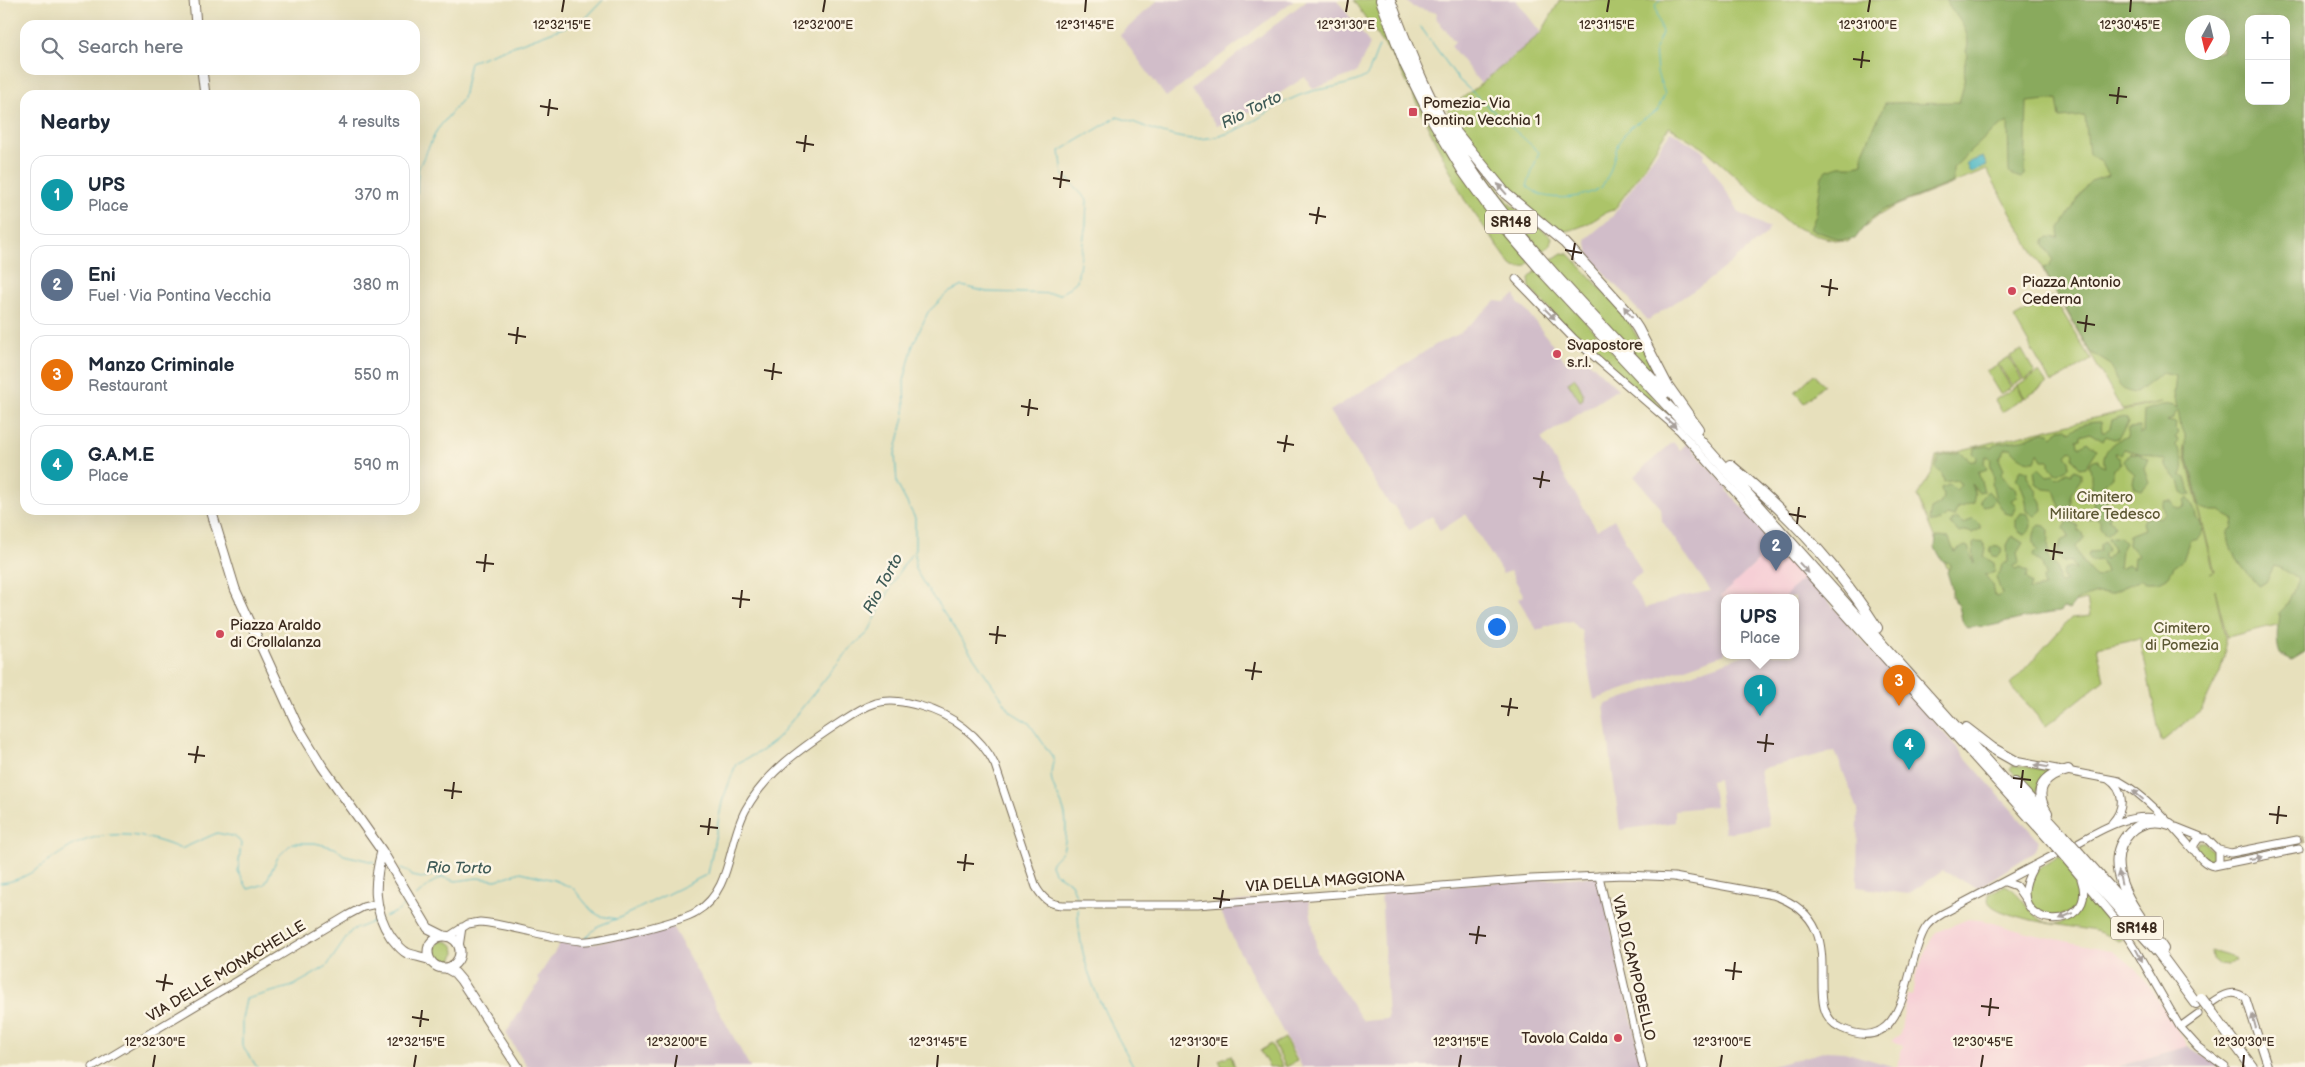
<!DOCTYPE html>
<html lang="en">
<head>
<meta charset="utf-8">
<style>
	body { margin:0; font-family:"Balsamiq Sans",sans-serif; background:#f6f6f7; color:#1f2937 }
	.controls { position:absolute; right:15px; top:15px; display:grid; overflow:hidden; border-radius:10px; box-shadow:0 5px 20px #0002 }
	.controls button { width:45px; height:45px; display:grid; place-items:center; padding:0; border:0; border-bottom:1px solid #e0e1e3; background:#fff; color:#1f2937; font:25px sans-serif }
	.compass { position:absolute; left:2185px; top:15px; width:45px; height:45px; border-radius:50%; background:#fff; box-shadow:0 5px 20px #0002; rotate:188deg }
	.you { position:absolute; left:1496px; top:626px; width:18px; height:18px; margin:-12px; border:4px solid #fff; border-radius:50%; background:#1a73e8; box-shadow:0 0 0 8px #1a73e833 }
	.badge { display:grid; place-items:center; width:32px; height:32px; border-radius:50%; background:#b45309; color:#fff; font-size:16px; font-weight:700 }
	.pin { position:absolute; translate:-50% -41px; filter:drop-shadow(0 1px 2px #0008) }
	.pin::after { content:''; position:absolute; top:26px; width:18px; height:15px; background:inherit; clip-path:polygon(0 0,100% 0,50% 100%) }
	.popup { position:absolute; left:1721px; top:594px; width:78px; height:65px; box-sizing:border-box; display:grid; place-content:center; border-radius:10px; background:#fff; filter:drop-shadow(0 1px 4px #0005); font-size:16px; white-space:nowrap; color:#747a83 }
	.popup b { font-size:19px; color:#1f2937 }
	.popup::after { content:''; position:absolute; left:50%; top:100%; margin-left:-10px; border:10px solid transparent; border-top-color:#fff }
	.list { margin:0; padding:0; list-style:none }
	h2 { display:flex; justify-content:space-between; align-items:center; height:65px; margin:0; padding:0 20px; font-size:21px }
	h2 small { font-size:16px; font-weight:400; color:#747a83 }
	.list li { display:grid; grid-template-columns:32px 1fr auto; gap:15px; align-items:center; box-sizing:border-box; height:80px; margin:0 10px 10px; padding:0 10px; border:1px solid #e0e1e3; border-radius:15px }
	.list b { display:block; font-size:19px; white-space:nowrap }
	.list p { margin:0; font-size:16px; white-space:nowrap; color:#747a83 }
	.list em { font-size:16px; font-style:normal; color:#747a83 }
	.icon { flex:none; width:28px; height:28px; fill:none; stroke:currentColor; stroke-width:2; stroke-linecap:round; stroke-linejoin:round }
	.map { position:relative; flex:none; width:2305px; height:1067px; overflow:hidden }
	.search { position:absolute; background:#fff; box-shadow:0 5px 20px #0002; left:20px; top:20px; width:400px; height:55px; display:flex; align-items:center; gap:12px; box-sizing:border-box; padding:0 18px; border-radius:15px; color:#747a83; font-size:19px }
	.panel { position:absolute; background:#fff; box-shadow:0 5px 20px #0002; left:20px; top:90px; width:400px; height:425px; border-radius:15px }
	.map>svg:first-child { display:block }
</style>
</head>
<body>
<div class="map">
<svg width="2305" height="1067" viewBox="0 0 2305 1067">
	<rect width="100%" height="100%" fill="#fcf5e5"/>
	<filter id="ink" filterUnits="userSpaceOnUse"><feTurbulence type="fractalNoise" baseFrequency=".02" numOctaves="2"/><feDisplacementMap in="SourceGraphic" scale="10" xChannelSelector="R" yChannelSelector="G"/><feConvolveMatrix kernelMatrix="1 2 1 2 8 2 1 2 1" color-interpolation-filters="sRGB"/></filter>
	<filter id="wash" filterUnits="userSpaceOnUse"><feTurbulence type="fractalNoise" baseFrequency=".0096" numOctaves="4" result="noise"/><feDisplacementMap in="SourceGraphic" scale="20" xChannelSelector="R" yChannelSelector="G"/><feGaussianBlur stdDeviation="1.12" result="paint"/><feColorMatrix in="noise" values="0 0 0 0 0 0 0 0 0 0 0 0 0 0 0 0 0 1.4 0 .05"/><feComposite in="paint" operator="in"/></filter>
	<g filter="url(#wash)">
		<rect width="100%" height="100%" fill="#e7e0bc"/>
		<path fill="#f6cfd6" d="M 1774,541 L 1807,577 L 1784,597 L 1725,597 L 1725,600 L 1720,596 L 1757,562 L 1757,557 Z
			M 1968,919 L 1982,920 L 2027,933 L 2110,950 L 2128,962 L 2142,975 L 2188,1046 L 2116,1067 L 1897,1067 L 1903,1045 L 1891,1041 L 1900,1034 L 1907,995 L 1912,996 L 1915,977 L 1932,937 L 1936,932 Z"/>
		<path fill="#d1bdc9" d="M 1158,0 L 1294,0 L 1166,97 L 1120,35 Z
			M 1307,0 L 1337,0 L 1370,44 L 1356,73 L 1313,89 L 1305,77 L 1258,107 L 1229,123 L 1217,125 L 1191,90 Z
			M 1405,0 L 1516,0 L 1541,33 L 1481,84 L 1451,46 L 1455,42 L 1436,18 L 1437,13 L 1413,7 Z
			M 1671,131 L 1705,153 L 1703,158 L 1707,161 L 1740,213 L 1769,228 L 1767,234 L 1705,283 L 1648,320 L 1632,304 L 1629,297 L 1608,278 L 1589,254 L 1586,239 L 1612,217 Z
			M 1515,295 L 1518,303 L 1526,310 L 1565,361 L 1579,352 L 1618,389 L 1541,438 L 1597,530 L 1614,519 L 1642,573 L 1629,582 L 1645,608 L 1680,597 L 1711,591 L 1662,521 L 1661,508 L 1634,476 L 1673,442 L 1680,450 L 1687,443 L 1726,486 L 1728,492 L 1774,541 L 1757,557 L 1757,562 L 1721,596 L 1725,600 L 1725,654 L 1594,700 L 1581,629 L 1579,629 L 1572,621 L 1545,626 L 1544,628 L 1537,630 L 1518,599 L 1524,596 L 1510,571 L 1503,574 L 1466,514 L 1440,531 L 1432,516 L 1409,530 L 1394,506 L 1388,502 L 1330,411 L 1437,344 L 1459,334 L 1496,301 L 1504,302 Z
			M 1804,577 L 1807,577 L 2039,841 L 2034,852 L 1978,888 L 1943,871 L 1908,894 L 1857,887 L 1858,809 L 1835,751 L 1760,769 L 1769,826 L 1725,833 L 1718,779 L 1711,781 L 1715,806 L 1675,810 L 1675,822 L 1620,830 L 1604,705 L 1745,655 L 1795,655 L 1795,597 L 1784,597 Z
			M 1599,876 L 1643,1067 L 1302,1067 L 1236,945 L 1217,903 L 1308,896 L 1317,952 L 1363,1021 L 1388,1019 L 1381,890 Z
			M 672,926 L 750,1067 L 527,1067 L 506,1033 L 540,981 L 537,979 L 561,942 L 591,944 Z
			M 2188,1046 L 2220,1067 L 2117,1067 L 2164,1053 Z
			M 1827,1051 L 1844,1052 L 1895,1067 L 1768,1067 Z"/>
		<path fill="#acc469" stroke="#747744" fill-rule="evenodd" d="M 1353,0 L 1380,0 L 1407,72 L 1530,262 C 1525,268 1518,270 1511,265 L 1464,199 L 1397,63 Z
			M 1560,0 L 2305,0 L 2305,618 L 2227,637 L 2215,590 L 2225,636 L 2225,652 L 2220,672 L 2202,709 L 2164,740 L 2161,741 L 2140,638 L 2097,647 L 2104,680 L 2046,726 L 2010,685 L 2071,618 L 2090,616 L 2087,600 L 1971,625 L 1917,496 L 1933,471 L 1936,456 L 2161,402 L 2122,410 L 1987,170 L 1893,207 L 1873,219 L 1848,242 C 1828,240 1807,233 1789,224 L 1705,149 L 1669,127 L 1639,175 L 1614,210 C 1605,211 1600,217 1592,221 C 1582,227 1570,231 1558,232 L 1505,189 L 1447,110 L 1481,84 L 1541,33 ZM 2249,19 L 2286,19 L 2286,101 L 2249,101 ZM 2192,22 L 2222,22 L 2222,52 L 2192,52 ZM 2183,445 L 2215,572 L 2210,574 L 2214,572 Z
			M 1468,150 L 1511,205 L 1552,237 L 1550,246 L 1542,251 L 1495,197 L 1465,152 Z
			M 1562,253 L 1569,254 L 1625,315 L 1661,381 L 1659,382 L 1551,260 Z
			M 1538,269 L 1680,427 L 1577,339 L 1530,288 L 1529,278 Z
			M 2053,296 L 2091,360 L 2051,383 L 2014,318 Z
			M 2022,350 L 2035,373 L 2024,380 L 2010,356 Z
			M 2009,357 L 2022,380 L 2012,386 L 1998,364 Z
			M 1997,365 L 2011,387 L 2000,394 L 1986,371 Z
			M 2039,372 L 2047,384 L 2025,398 L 2018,386 Z
			M 1814,374 L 1824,385 L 1804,403 L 1795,392 Z
			M 1575,377 L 1583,393 L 1583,399 L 1580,401 L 1568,382 Z
			M 2017,386 L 2024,398 L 2002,412 L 1995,400 Z
			M 2013,765 L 2046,770 L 2048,773 L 2039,782 L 2035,796 L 2010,769 Z
			M 2198,842 L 2204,842 L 2216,853 L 2217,859 L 2215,862 L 2206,859 L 2196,849 Z
			M 2059,856 L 2078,877 L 2081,885 L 2080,901 L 2071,912 L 2052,918 L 2032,908 L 2027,894 L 2034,871 Z
			M 2005,885 C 2029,895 2036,942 2074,916 L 2086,888 C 2096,899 2121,924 2123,939 L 2119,941 C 2111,937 2103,933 2094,931 C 2074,926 1996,919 1988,901 L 1989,894 Z
			M433 952a11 11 0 1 1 22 0a11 11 0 1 1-22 0Z
			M 2211,951 L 2235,958 L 2236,960 L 2227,966 L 2219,965 L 2212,959 Z
			M 1285,1038 L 1297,1061 L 1286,1067 L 1274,1044 Z
			M 1271,1044 L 1283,1067 L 1269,1067 L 1260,1051 Z
			M 1231,1055 L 1235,1067 L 1222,1067 L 1219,1060 Z"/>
		<path fill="#89aa5d" stroke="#626a3e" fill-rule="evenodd" d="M 1945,0 L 2305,0 L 2305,652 L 2292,660 L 2280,654 C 2275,641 2278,627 2279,613 L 2287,605 L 2298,579 L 2281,568 L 2274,566 L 2266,582 L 2258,586 C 2245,570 2227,552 2228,531 L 2232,529 L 2234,520 L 2225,515 L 2222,511 L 2210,511 L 2200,507 L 2185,447 L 2185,434 L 2181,428 L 2178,410 L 2172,419 L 2167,421 L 2176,423 L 2175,429 L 2179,433 L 2175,438 L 2178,439 L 2176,446 C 2183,452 2186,467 2181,475 L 2186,478 L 2191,495 L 2187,496 L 2182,493 L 2179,481 L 2165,466 L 2165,460 L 2124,449 L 2121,454 L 2115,453 L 2117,457 L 2120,458 L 2121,464 L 2113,470 L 2113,477 L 2103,485 L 2106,489 C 2106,498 2106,505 2112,512 L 2109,519 L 2114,525 L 2113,529 L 2106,535 L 2100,527 L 2100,520 L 2095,518 L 2090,520 L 2086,514 L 2088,509 L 2098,512 L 2099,510 L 2093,505 L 2094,499 L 2091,492 L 2093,489 C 2089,480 2093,473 2089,465 L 2092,461 L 2097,459 L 2100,465 L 2105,467 C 2100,454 2112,440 2127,437 L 2128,428 L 2140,427 L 2139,434 L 2143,432 L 2144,411 C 2155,407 2167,401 2177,408 L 2174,394 L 2176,376 L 2162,373 L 2136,393 C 2119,392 2115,380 2111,365 L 2090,352 L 2043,268 L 2049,266 L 2053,259 L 2044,245 L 2044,241 L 2048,237 L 2058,238 L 2060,228 L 2086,186 L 2091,181 L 2109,175 L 2100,160 L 2089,155 L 2085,116 L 2060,118 L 2057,99 L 2027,102 L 2025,175 L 2021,178 L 2010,174 L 2009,171 L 2008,122 L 1991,132 L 1953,168 L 1953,182 L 1885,209 L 1869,220 L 1855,239 L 1841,240 L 1810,229 L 1816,215 L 1822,176 L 1827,170 L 1839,166 L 1855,166 L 1863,164 L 1863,152 L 1885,103 L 1959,102 C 1961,95 1964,87 1964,80 C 1966,71 1962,64 1968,56 L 1966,51 C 1974,33 1954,14 1945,0 ZM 2249,19 L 2286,19 L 2286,101 L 2249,101 ZM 2222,22 L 2222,52 L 2192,52 L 2192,22 Z
			M 2120,417 L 2127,418 L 2128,423 L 2118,438 L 2114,439 L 2106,436 L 2103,441 L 2090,433 L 2081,436 L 2081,439 L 2077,440 L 2078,446 L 2082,446 L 2087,441 L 2097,450 L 2086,467 L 2079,468 L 2073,457 L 2074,453 L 2071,450 L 2066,456 L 2070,460 L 2069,467 L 2056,474 L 2049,465 L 2049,460 L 2042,460 L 2038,453 L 2035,461 C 2026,462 2016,456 2011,448 L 2006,448 L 1999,459 L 2004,470 L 2001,473 C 2003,478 2007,481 2010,486 L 2015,488 L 2017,497 L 2011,500 L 2016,506 L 2012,515 L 2005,513 L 1996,500 L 1992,483 C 1998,475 1988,468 1991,460 L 1988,456 L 1985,457 L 1984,462 L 1987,469 L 1978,472 L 1984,491 L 1978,492 L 1972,484 L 1975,493 L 1973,503 L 1957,508 L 1954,517 L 1947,515 L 1941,521 L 1931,522 L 1929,519 L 1931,509 L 1940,504 L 1943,497 L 1941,488 L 1949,485 L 1956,490 L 1961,485 L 1957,480 L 1944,482 L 1942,474 L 1936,468 L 1938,457 L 1960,452 L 1970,460 L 1976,461 L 1977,457 L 1973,453 L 1975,448 L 1988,446 L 1992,448 L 1998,443 L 2022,440 L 2043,432 L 2049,433 L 2053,437 L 2059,429 L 2067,428 L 2071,432 C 2080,424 2088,422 2101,422 L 2102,432 L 2106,432 L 2110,428 L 2112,420 Z
			M 2131,453 L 2139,454 L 2148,460 L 2144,469 L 2149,482 L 2142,490 L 2135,488 L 2133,482 L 2135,474 L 2127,467 L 2124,461 Z
			M 2039,468 L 2047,476 L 2054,475 L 2057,478 L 2067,472 L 2072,474 L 2072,471 L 2075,470 L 2081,473 L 2081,479 L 2071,494 L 2071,506 L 2067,511 L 2060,507 L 2054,490 L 2044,489 L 2036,483 L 2034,471 Z
			M 2021,469 L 2027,471 L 2027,477 L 2037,491 L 2036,494 L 2041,502 L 2042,510 L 2035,516 L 2027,511 C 2026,499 2024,488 2016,479 Z
			M 1988,491 L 1995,499 L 1991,504 L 1984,506 L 1980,502 L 1981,498 Z
			M 2188,498 L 2195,511 L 2196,518 C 2203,523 2203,531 2199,538 L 2190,540 L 2183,560 L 2173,567 L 2167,578 L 2159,582 L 2145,582 L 2142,579 L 2109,594 L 2096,593 L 2077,600 L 2069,610 L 2063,608 L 2060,612 C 2037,614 2014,621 1990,626 C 1982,627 1974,626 1967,628 L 1962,620 L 1959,606 L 1952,597 L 1952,588 L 1947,572 L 1950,567 L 1949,563 L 1943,561 L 1935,548 L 1936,537 L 1949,538 L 1954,552 L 1965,546 L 1968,547 L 1974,564 L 1973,544 L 1976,542 L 1983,543 L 1986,549 L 1984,557 L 1994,563 L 1995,572 L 1985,575 L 1992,584 L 1994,595 L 1998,597 L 2002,594 L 1996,578 L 2000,573 L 2002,564 L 2008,562 L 2007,545 L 2012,536 L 2023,543 L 2017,553 L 2019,563 L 2013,566 L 2015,570 L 2021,568 L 2028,572 L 2026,578 L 2031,584 L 2029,590 L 2044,587 L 2042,580 L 2046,575 L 2042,564 L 2033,556 L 2034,552 L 2038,551 C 2032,543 2032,531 2040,525 L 2045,526 L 2049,530 L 2048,558 L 2057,568 L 2059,578 L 2058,583 L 2066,582 L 2062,575 L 2064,569 L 2070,567 L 2076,570 L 2072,562 L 2063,561 L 2057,555 L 2061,541 L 2069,537 L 2064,528 L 2069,520 L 2078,526 L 2078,531 L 2083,533 L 2084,538 L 2076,547 C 2079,558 2089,572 2097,577 L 2106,572 L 2101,560 L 2091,561 L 2088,557 L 2089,552 L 2100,551 L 2100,544 L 2105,541 L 2108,548 L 2107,552 L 2104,553 L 2104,558 L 2106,559 L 2114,550 L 2108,538 L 2120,536 L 2125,543 L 2121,550 L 2119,569 L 2129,565 L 2133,568 L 2134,557 L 2139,555 L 2128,545 L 2129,535 L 2144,529 L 2142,523 L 2144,519 L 2154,516 L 2159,518 L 2165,513 L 2163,505 L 2165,501 L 2172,501 L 2175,507 L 2179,509 L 2185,507 L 2185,501 Z
			M 2021,513 L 2028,514 C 2031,523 2034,527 2025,534 L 2020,533 L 2016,527 L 2016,520 Z
			M 1956,518 L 1964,524 L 1973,518 L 1980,525 L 1980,529 L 1972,533 L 1966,531 L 1959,533 L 1951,524 L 1951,522 Z
			M1990.5 551a5.5 5.5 0 1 1 11 0a5.5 5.5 0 1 1-11 0Z"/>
		<path fill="#47b5c2" stroke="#417070" d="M 1983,157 L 1987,166 L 1970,173 L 1966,163 Z"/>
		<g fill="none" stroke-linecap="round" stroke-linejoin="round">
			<path stroke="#47b5c2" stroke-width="1" d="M 1420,26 L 1459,80 L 1539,152 L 1527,186 C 1531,189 1536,193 1541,195 C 1558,200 1583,198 1598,189
				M 1601,188 L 1610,172 L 1618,143 L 1630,127 L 1657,111 L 1665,94 L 1657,73 L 1655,49 L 1662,33 L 1655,5 L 1661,0
				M 415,193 L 417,193 L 418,169 L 437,130 L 463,98 L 470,62 L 584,20 L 603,0
				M 915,549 L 915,569 L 924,584 L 1011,712 L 1029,723 L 1054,759 C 1046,784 1057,789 1064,811 C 1067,820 1066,838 1064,847 C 1062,855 1053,858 1051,865 L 1054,872 L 1071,883 L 1078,901
				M 401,868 L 408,871 L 412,876 L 422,878 L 434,875 L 456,881 L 477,878 L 496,880 L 521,872 L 554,880 L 573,888 L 592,911 L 600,916 L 617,919 L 708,874 L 722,802 L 736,764 L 761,751 L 777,739 L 849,649 L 868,633 L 898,573 L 915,549 L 915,518 L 897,484 L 895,454 L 905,413 L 904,381 L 913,345 L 928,312 L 948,293 L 962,286 L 987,292 L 1061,294 L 1077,281 L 1086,224 L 1087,200 L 1063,174 L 1060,151 L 1117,117 C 1143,124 1166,138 1194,139 C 1247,139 1269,102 1313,91 C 1325,88 1359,84 1367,75 C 1371,70 1375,54 1379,47
				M 0,883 C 29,881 49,858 74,845 C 108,828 147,834 181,849 L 217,833 L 236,837 L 241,843 L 238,871 L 248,889 L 265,884 L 278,857 L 292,843 L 315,843 L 335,848 L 344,855 L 374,862
				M 416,896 L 433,882 L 444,877
				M 1078,909 C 1078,969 1106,1016 1134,1067
				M 385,917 L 400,910 L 406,903
				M 586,938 L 598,926 L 616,919
				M 257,1067 L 242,1046 L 242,1019 L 246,999 L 293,986 L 314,974 L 327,966 L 351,931 L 379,919"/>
		</g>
	</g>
	<g filter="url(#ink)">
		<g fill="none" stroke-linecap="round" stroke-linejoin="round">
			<path stroke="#c5bc9c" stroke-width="7" stroke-dasharray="7 3.5" stroke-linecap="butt" d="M 2297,840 L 2305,838"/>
			<g stroke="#776a55" stroke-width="9">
				<path id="minor" d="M 1516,279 L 1574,339 L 1679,430 L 2052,844
					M 2015,761 L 2119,781 C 2148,797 2172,826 2193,850
					M 2108,779 C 2125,790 2125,809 2112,823
					M 2176,827 L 2201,837
					M 2079,842 C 2104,828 2127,814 2157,818
					M 2219,850 L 2231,853 L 2297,840
					M 2067,861 L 2117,921 L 2137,952 L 2180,1027 L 2198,1047 L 2225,1067
					M 2214,866 L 2219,862 L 2219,851 L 2206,838 L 2199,838 L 2194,845 L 2194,850 C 2199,857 2205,865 2214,866 L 2299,849
					M 2033,868 C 1996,931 2101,936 2081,879
					M 1599,876 L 1643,1067
					M 2005,882 L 2016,886 L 2025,899
					M 448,937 L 468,924 L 480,922 C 514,925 546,938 580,941 C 596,943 682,921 696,912 C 733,890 727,843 746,809 C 766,773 800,749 833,727 C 847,718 860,708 876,703 C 891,699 905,702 920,706 C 951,714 981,736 995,765 L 1036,887 C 1043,899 1050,905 1064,905 L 1197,905 L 1531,879 L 1624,875 L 1674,877 L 1773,895 C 1859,924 1795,1007 1841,1028 C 1909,1060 1904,963 1925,929 C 1929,923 1935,918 1942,914 L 2056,854
					M 459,947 L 462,927
					M 2211,1003 C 2222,995 2234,988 2246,999 L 2268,1067
					M 2180,1027 L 2198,1014
					M 93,1067 L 348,915 L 363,907 L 376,904"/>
			</g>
			<g stroke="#776a55" stroke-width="11">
				<path id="major" d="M 194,0 L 196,25
					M 202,70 L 205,95
					M 211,510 L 235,589 L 297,725 L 322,766 L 382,851 L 428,928 L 444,936
					M 382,851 C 374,882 372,909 391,937 C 395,942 401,950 407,953 C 414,956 423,957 430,960
					M428 952a16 16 0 1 1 32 0a16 16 0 1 1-32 0Z
					M 446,968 L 455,973 L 461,980 L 518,1067"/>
			</g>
			<g stroke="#776a55" stroke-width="12">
				<path id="highway" d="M 1381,0 L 1405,64 L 1431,117 L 1463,171 L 1499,221 L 1542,271 L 1693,433 L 2057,840
					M 1390,0 C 1410,55 1432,108 1463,157 C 1519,244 1595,317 1665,393
					M 1449,124 L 1506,194 L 1565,243 L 1625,309 L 1638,329 L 1667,385 L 1698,429
					M 1730,465 C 1787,512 1837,565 1877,628
					M 1966,728 L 1992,748 L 2015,761
					M 2015,783 L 2063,835
					M 2047,813 C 2032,789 2044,776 2068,770
					M 2079,853 L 2138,919
					M 2072,857 L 2159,953 L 2196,1003
					M 2163,949 C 2142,919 2095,868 2130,832 C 2141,821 2156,819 2170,824
					M 2213,1014 L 2252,1067"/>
			</g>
			<use href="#minor" stroke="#fff" stroke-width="7"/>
			<use href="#major" stroke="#fff" stroke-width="9"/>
			<use href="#highway" stroke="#fff" stroke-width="10"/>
			<g stroke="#776a55" stroke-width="9" stroke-linecap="butt">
				<path id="minor-bridge" d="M 2052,844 L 2067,861"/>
			</g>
			<g stroke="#776a55" stroke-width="12" stroke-linecap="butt">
				<path id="highway-bridge" d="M 2063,835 L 2079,853
					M 2057,840 L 2072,857
					M 2201,998 L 2213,1014"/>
			</g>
			<use href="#minor-bridge" stroke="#fff" stroke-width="7"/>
			<use href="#highway-bridge" stroke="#fff" stroke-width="10"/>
		</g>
		<defs><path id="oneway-solid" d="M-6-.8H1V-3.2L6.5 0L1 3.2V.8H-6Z" transform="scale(1.25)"/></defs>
		<g fill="#a79f9a">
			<use href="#oneway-solid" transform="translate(1502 189) rotate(-131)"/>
			<use href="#oneway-solid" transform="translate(1628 312) rotate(-127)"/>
			<use href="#oneway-solid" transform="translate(1550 314) rotate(45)"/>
			<use href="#oneway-solid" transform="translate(1671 423) rotate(42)"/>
			<use href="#oneway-solid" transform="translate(1804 568) rotate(47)"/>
			<use href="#oneway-solid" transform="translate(2041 766) rotate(-171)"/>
			<use href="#oneway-solid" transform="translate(2138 795) rotate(-138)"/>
			<use href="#oneway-solid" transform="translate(2256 858) rotate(-10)"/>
			<use href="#oneway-solid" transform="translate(2120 878) rotate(-102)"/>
			<use href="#oneway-solid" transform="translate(2066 916) rotate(156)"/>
			<use href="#oneway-solid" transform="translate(2139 955) rotate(62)"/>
			<use href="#oneway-solid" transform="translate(2254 1021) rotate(-105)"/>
		</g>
	</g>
	<path fill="none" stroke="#3b2a1e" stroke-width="2" d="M 562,12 L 564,0M 823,12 L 825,0M 1085,12 L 1086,0M 1346,12 L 1348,0M 1607,12 L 1609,0M 1868,12 L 1870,0M 2130,12 L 2131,0M 1853,59 L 1870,61M 1861,68 L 1863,51M 2109,95 L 2127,97M 2117,104 L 2119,87M 540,106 L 558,109M 548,116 L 550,99M 796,142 L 814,145M 804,152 L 806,135M 1053,178 L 1070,181M 1060,188 L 1062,171M 1309,214 L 1326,217M 1316,224 L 1319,207M 1565,250 L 1582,253M 1572,260 L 1575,243M 1821,286 L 1838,289M 1829,296 L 1831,279M 2077,322 L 2095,325M 2085,332 L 2087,315M 508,334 L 526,337M 516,344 L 518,327M 764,370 L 782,373M 772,380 L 774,363M 1021,406 L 1038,409M 1028,416 L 1030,399M 1277,442 L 1294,445M 1284,452 L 1287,435M 1533,478 L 1550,481M 1540,488 L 1543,471M 1789,514 L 1806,517M 1797,524 L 1799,507M 2045,550 L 2063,553M 2053,560 L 2055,543M 476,562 L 494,564M 484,572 L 486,554M 732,598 L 750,600M 740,608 L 742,590M 989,634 L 1006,636M 996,644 L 998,626M 1245,670 L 1262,672M 1252,680 L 1255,662M 1501,706 L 1518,708M 1508,716 L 1511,698M 1757,742 L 1774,744M 1765,752 L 1767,734M 188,754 L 205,756M 195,763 L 198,746M 2013,778 L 2031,780M 2021,788 L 2023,770M 444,790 L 462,792M 452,799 L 454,782M 2269,814 L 2287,816M 2277,824 L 2279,806M 700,826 L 718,828M 708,835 L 710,818M 957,862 L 974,864M 964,871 L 966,854M 1213,898 L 1230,900M 1220,908 L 1223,890M 1469,934 L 1486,936M 1476,944 L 1479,926M 1725,970 L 1742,972M 1733,980 L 1735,962M 156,981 L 173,984M 163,991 L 166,974M 1981,1006 L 1999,1008M 1989,1016 L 1991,998M 412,1017 L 429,1020M 420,1027 L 422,1010M 153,1067 L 155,1055M 414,1067 L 416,1055M 675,1067 L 677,1055M 937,1067 L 938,1055M 1198,1067 L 1199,1055M 1459,1067 L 1461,1055M 1720,1067 L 1722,1055M 1981,1067 L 1983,1055M 2243,1067 L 2244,1055"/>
	<g fill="#d1495b" stroke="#fcf5e5" stroke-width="2">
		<rect x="1408" y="107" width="10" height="10" rx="2.5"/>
		<circle cx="2012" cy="291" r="5"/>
		<circle cx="1557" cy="354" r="5"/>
		<circle cx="220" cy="634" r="5"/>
		<circle cx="1618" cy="1038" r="5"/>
	</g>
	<g text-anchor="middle" stroke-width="5" stroke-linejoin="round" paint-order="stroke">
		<g fill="#fcf5e5" stroke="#75675a" stroke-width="1">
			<rect x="1485" y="210.5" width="52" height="23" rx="4"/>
			<rect x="2111" y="916.5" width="52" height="23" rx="4"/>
		</g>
		<g font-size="14" font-weight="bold" fill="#3b2a1e">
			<text x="1511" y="227">SR148</text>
			<text x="2137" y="933">SR148</text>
		</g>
		<g font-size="15" fill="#3b2a1e" stroke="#fcf5e5" text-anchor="start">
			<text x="1423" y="108">Pomezia- Via<tspan x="1423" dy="17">Pontina Vecchia 1</tspan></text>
			<text x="2022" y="287">Piazza Antonio<tspan x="2022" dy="17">Cederna</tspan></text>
			<text x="1567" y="350">Svapostore<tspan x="1567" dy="17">s.r.l.</tspan></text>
			<text x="230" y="630">Piazza Araldo<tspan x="230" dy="17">di Crollalanza</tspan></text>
			<text x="1608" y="1043" text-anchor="end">Tavola Calda</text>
		</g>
		<g font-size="15" fill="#5d5834" stroke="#fcf5e5">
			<text x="2105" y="502">Cimitero<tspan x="2105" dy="17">Militare Tedesco</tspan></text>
			<text x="2182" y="633">Cimitero<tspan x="2182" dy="17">di Pomezia</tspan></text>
		</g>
		<g font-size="15" fill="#3b2a1e" stroke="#fcf5e5">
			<text transform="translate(1325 881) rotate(-4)" y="5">VIA DELLA MAGGIONA</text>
			<text transform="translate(1634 968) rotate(77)" y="5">VIA DI CAMPOBELLO</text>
			<text transform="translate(226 971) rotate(-31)" y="5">VIA DELLE MONACHELLE</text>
		</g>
		<g font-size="16" font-style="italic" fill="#3f5b57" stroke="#fcf5e5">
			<text transform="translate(1251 109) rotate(-26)" y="6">Rio Torto</text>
			<text transform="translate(882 583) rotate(-61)" y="6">Rio Torto</text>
			<text transform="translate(459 867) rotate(1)" y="6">Rio Torto</text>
		</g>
	</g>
	<g font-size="12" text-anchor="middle" fill="#3b2a1e" stroke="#fcf5e5" stroke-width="5" stroke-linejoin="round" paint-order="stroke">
		<text x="562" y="29">12°32'15"E</text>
		<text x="823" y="29">12°32'00"E</text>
		<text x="1085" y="29">12°31'45"E</text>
		<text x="1346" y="29">12°31'30"E</text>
		<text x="1607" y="29">12°31'15"E</text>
		<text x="1868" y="29">12°31'00"E</text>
		<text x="2130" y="29">12°30'45"E</text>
		<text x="155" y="1046">12°32'30"E</text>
		<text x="416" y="1046">12°32'15"E</text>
		<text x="677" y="1046">12°32'00"E</text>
		<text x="938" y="1046">12°31'45"E</text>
		<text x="1199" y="1046">12°31'30"E</text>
		<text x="1461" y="1046">12°31'15"E</text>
		<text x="1722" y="1046">12°31'00"E</text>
		<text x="1983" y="1046">12°30'45"E</text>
		<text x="2244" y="1046">12°30'30"E</text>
	</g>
</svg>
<div class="controls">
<button>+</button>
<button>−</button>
</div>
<svg class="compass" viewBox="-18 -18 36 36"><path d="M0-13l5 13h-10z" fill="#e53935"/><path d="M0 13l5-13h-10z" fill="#747a83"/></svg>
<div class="you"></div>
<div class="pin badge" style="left:1760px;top:716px;background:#0f9aa8">1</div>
<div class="popup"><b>UPS</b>Place</div>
<div class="pin badge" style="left:1776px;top:571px;background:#5c6f8a">2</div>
<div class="pin badge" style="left:1899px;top:706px;background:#e8710a">3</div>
<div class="pin badge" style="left:1909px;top:770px;background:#0f9aa8">4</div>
<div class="search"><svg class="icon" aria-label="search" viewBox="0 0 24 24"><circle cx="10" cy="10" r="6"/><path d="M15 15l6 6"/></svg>Search here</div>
<section class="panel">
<h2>Nearby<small>4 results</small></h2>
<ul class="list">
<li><span class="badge" style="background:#0f9aa8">1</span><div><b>UPS</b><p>Place</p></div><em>370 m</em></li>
<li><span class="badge" style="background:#5c6f8a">2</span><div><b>Eni</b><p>Fuel · Via Pontina Vecchia</p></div><em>380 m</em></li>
<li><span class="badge" style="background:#e8710a">3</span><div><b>Manzo Criminale</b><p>Restaurant</p></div><em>550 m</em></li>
<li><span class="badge" style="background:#0f9aa8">4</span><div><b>G.A.M.E</b><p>Place</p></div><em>590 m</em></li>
</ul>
</section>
</div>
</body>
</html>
